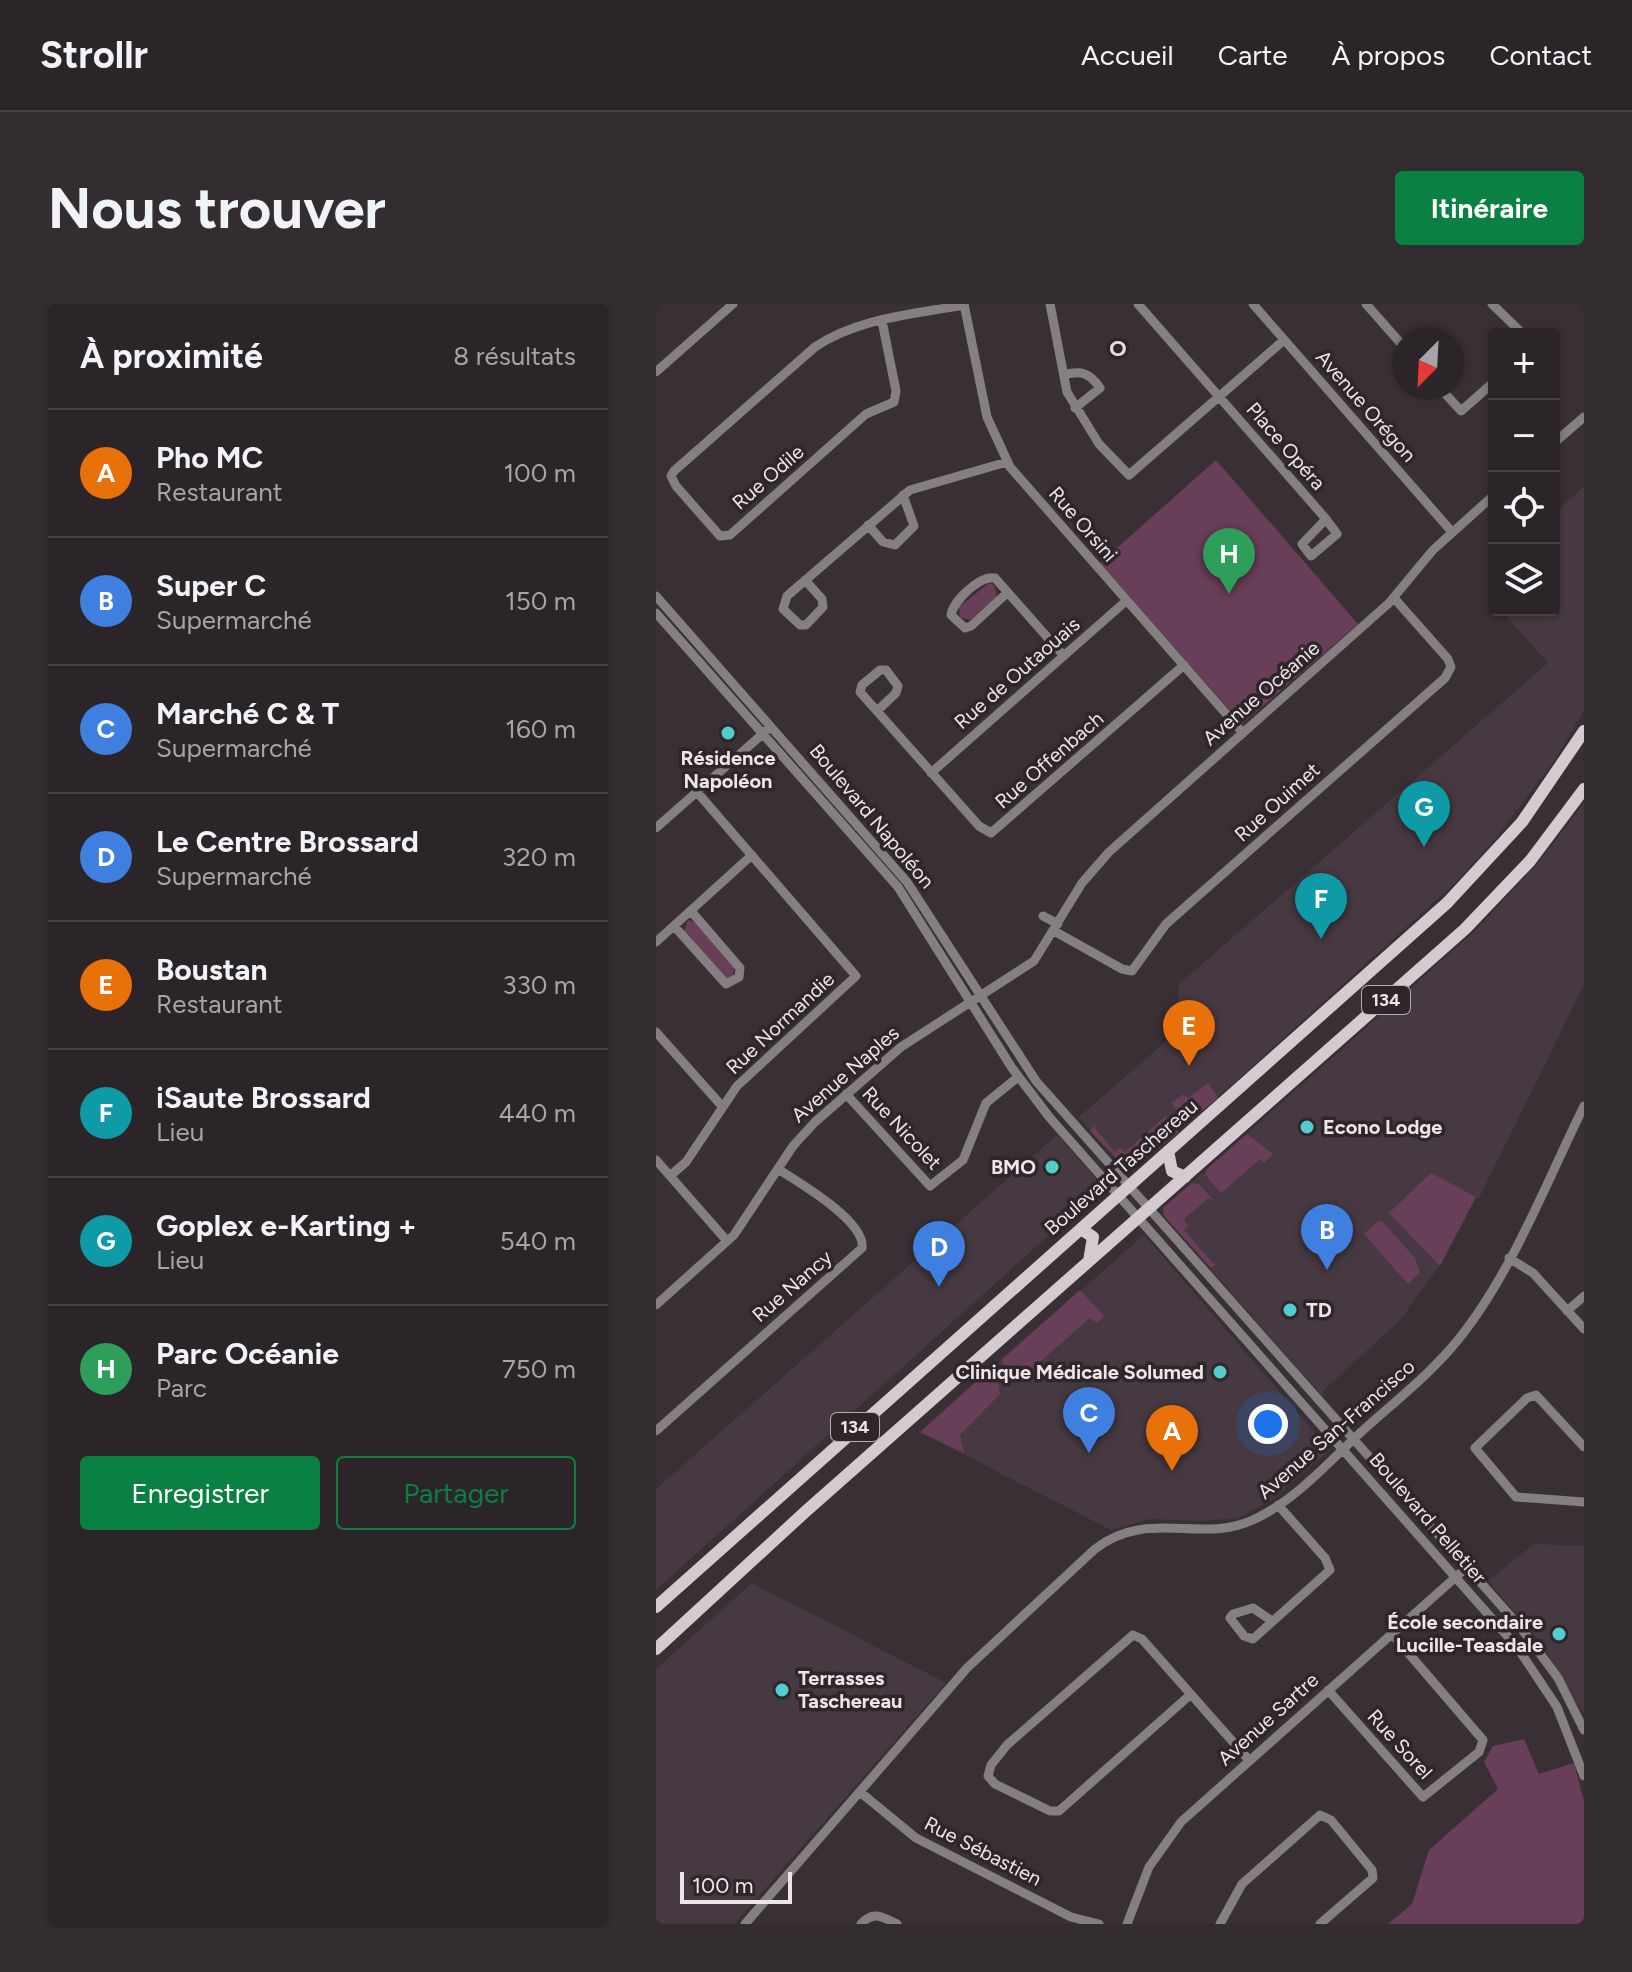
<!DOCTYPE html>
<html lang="fr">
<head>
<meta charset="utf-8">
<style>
	body { margin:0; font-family:Figtree,sans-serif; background:#332c30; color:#f1f3f6 }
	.controls { position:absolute; right:24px; top:24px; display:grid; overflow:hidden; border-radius:8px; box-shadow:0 2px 6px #0004 }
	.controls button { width:72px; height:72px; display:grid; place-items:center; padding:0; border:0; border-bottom:2px solid #474145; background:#2b2428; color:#f1f3f6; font:40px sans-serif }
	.compass { position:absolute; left:736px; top:24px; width:72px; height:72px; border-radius:50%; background:#2b2428; box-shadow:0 2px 6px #0004; rotate:204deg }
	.scale { position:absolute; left:24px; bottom:20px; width:112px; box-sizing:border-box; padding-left:8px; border:4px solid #ece6e9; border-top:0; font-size:22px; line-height:28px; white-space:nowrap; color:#ece6e9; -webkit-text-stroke:6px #2f262b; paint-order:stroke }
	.you { position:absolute; left:612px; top:1120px; width:28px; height:28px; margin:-20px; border:6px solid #fff; border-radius:50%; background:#1a73e8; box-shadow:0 0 0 12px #1a73e833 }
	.badge { display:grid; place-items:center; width:52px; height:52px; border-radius:50%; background:#0b8043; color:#fff; font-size:26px; font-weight:700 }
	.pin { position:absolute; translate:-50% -66px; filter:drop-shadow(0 2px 4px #0008) }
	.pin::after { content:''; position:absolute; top:42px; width:28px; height:24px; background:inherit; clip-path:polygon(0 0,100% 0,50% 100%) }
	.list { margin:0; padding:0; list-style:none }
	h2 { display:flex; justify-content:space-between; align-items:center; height:104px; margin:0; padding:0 32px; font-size:34px }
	h2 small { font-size:26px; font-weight:400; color:#a6a4a8 }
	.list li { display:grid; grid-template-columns:52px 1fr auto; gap:24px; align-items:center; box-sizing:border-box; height:128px; padding:0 32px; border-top:2px solid #474145 }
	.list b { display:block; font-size:30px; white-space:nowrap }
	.list p { margin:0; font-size:26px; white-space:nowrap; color:#a6a4a8 }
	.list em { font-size:26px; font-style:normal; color:#a6a4a8 }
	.actions { display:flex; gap:16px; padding:24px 32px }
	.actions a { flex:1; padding:18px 0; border:2px solid #0b8043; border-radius:8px; text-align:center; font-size:28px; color:#0b8043 }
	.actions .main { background:#0b8043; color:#fff }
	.icon { flex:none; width:44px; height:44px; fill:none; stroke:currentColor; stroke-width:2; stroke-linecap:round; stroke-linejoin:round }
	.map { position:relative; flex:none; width:928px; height:1620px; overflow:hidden; border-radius:8px }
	header { display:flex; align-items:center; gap:48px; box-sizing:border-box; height:112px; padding:0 40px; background:#2b2428; border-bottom:2px solid #474145 }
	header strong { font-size:38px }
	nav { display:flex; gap:44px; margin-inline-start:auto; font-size:28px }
	.intro { display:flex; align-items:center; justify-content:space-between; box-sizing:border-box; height:192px; padding:0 48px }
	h1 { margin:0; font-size:56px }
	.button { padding:20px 36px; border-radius:8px; background:#0b8043; color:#fff; font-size:28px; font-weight:700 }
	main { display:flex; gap:48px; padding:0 48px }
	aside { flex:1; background:#2b2428; border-radius:8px; box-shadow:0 2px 6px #0004 }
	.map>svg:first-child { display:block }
</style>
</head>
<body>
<header>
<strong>Strollr</strong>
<nav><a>Accueil</a><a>Carte</a><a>À propos</a><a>Contact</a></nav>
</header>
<div class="intro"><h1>Nous trouver</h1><a class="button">Itinéraire</a></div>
<main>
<aside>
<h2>À proximité<small>8 résultats</small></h2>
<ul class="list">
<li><span class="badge" style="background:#e8710a">A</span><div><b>Pho MC</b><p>Restaurant</p></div><em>100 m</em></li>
<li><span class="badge" style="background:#3f7fe0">B</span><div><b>Super C</b><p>Supermarché</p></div><em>150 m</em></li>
<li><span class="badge" style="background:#3f7fe0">C</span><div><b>Marché C &amp; T</b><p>Supermarché</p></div><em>160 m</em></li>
<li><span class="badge" style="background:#3f7fe0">D</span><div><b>Le Centre Brossard</b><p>Supermarché</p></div><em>320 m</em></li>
<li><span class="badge" style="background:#e8710a">E</span><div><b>Boustan</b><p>Restaurant</p></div><em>330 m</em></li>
<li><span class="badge" style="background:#0f9aa8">F</span><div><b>iSaute Brossard</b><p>Lieu</p></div><em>440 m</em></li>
<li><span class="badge" style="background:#0f9aa8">G</span><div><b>Goplex e-Karting +</b><p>Lieu</p></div><em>540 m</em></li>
<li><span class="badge" style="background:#2e9e5b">H</span><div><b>Parc Océanie</b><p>Parc</p></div><em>750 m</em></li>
</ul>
<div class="actions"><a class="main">Enregistrer</a><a>Partager</a></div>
</aside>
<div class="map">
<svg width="928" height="1620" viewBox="0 0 928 1620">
	<rect width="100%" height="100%" fill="#393035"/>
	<path fill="#473941" d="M 928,182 L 928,407 L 898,457 L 836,539 L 799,579 L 560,795 L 475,864 L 468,862 L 423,813 L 523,726 L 522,681 L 892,359 L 845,306 L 898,306 L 898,210 Z
		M 928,499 L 928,681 L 823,894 L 820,893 L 783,962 L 745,1015 L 667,1087 L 667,1093 L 510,914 L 507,904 L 819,627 L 881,560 Z
		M 401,831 L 447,882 L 0,1286 L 0,1185 Z
		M 488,931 L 674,1146 L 613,1198 L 581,1214 L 545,1217 L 494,1215 L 455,1226 L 264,1128 Z
		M 878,1240 L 928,1242 L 928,1410 L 884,1338 L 832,1277 Z
		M 96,1279 L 290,1379 L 78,1620 L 6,1620 L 0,1617 L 0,1365 Z"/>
	<path fill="#693e58" d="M 560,156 L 702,320 L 586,420 L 444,259 Z
		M 333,279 L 338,281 L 341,292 L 314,316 L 304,313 L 303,303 Z
		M 32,616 L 39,618 L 78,663 L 77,673 L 69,674 L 28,627 Z
		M 552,779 L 562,794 L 531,819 L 515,799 L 528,790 L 532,794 Z
		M 510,812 L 523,828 L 473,868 L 434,827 L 441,818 L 439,824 L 459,848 L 464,843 L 469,848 Z
		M 591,830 L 617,850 L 608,859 L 604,855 L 565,889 L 550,872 L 550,866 Z
		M 775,869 L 820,893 L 784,962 L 733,909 Z
		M 536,879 L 544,881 L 558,897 L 553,894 L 528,915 L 532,922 L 528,926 L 558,960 L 564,956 L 555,964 L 508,912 L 507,904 Z
		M 722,917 L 727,918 L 759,954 L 764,968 L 752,980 L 708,930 Z
		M 424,986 L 448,1012 L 441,1019 L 434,1014 L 361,1078 L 345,1056 Z
		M 333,1066 L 342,1077 L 344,1090 L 304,1131 L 308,1149 L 264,1128 Z
		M 868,1435 L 883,1470 L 918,1459 L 928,1497 L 928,1620 L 732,1620 L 756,1600 L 773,1546 L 842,1485 L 828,1458 L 837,1442 Z"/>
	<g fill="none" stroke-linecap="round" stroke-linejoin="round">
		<path stroke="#847f81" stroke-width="9" d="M 308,0 L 331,113 L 354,163 L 587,429
			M 394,0 L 411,88 L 443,140 L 473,171 L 628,36
			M 482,0 L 670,215 L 681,230 L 655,252 L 646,240 L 670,215
			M 597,0 L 796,228
			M 710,0 L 748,43
			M 836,0 L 867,30
			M 226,17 L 240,87 L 238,98 L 210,110 L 74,231 L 64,232 L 20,182 L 15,172 L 18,167 L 159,43 C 201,14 259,10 308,1
			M 0,68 L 77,0
			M 408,71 C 425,66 434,69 444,84 L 419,104
			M 784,84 L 805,107 L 838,78
			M 898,139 L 928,113
			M 212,221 L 227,238 L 239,241 L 258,222 L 247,191
			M 149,276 L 166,295 L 167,303 L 150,321 L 144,321 L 127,305 L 131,292 L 254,186 L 351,158
			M 351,289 L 315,322 L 309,324 L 295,311 C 297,297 324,271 339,274 L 407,351
			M 0,292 L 251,578 L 380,777 L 865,1324 L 902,1374 L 928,1426
			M 0,309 L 242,583 L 356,764 L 394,814 L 861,1343 L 901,1403 L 928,1472
			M 221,407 L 240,389 L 242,382 L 230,366 L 224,366 L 206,381 L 204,388 L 323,522 L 335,529 L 528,361
			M 275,469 L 470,297
			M 0,524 L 111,426
			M 387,612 L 402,620
			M 18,622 L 70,680 L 83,673 L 84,664 L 35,607
			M 398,627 L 466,665 L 476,667 L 510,620 L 789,374 L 795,363 L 792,355 L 738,294
			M 0,638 L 96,551
			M 0,728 L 65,801
			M 190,790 L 274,882 L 307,856 L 330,799 L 362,773
			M 0,856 L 71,937
			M 14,872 L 30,858 L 81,782 L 200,672 L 41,488
			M 853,954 L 877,969 L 928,1025
			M 0,1001 L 78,931 L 137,842 L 159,818 L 245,743 L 378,657 L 426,579 L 453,548 L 733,299 L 777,246 L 838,191
			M 911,1007 L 928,992
			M 0,1127 L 206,944 C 210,917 142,878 122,865
			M 928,1143 L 880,1091 L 871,1094 L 819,1144 L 860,1193 L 928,1198
			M 616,1317 L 597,1304 L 577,1310 L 574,1314 L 588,1332 L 597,1335 L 674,1266 L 669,1254 L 622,1201
			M 672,1386 L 767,1493 L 823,1448 L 827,1436 L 736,1330
			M 534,1391 L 403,1507 L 394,1507 L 339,1480 L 332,1472 L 335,1461 L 351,1441 L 477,1331 L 486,1335 L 593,1456
			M 204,1488 L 260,1534 L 415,1613 L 443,1620
			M 89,1620 L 311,1364 L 439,1245 C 493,1203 546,1242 601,1214 C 640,1195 673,1158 704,1129 C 740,1096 779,1067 809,1027 C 859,961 891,877 928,802
			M 205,1620 C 217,1606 227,1613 241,1620
			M 471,1620 L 493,1563 L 525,1518 L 811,1263
			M 564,1620 L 586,1580 L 664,1511 L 675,1516 L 716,1566 L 717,1574 L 664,1620"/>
		<path stroke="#d4cad0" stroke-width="12" d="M 512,847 L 516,867 L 529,873
			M 425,925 L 437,933 L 433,957
			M 0,1303 L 791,599 L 866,518 L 928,427
			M 0,1345 L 149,1208 L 809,625 L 874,557 L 928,485"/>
	</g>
	<g fill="#53cdcb" stroke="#2f262b" stroke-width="3">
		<circle cx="72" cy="429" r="8"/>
		<circle cx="651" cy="823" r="8"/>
		<circle cx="396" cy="863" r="8"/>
		<circle cx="634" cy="1006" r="8"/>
		<circle cx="564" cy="1068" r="8"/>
		<circle cx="903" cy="1330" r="8"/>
		<circle cx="126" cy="1386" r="8"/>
	</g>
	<g text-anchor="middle" stroke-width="7" stroke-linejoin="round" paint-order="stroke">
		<g fill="#2f262b" stroke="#b3acb0" stroke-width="2">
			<rect x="706" y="682" width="48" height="28" rx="6"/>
			<rect x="175" y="1109" width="48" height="28" rx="6"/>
		</g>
		<g font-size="18" font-weight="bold" fill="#ece6e9">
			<text x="730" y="702">134</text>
			<text x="199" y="1129">134</text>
		</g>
		<g font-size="20" fill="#ece6e9" stroke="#2f262b">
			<text transform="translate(710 102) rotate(49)" y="7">Avenue Orégon</text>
			<text transform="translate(630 142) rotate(49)" y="7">Place Opéra</text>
			<text transform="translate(112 173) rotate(-41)" y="7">Rue Odile</text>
			<text transform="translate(427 220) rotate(49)" y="7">Rue Orsini</text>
			<text transform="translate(361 369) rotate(-41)" y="7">Rue de Outaouais</text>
			<text transform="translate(605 389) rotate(-41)" y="7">Avenue Océanie</text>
			<text transform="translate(393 456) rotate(-41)" y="7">Rue Offenbach</text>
			<text transform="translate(621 498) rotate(-42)" y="7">Rue Ouimet</text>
			<text transform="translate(216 512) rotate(50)" y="7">Boulevard Napoléon</text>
			<text transform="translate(124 719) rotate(-43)" y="7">Rue Normandie</text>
			<text transform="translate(189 770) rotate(-41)" y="7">Avenue Naples</text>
			<text transform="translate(246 824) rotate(47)" y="7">Rue Nicolet</text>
			<text transform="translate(465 863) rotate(-41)" y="7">Boulevard Taschereau</text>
			<text transform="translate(136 982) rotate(-41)" y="7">Rue Nancy</text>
			<text transform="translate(680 1125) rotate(-41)" y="7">Avenue San-Francisco</text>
			<text transform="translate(772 1214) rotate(49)" y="7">Boulevard Pelletier</text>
			<text transform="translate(612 1415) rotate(-42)" y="7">Avenue Sartre</text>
			<text transform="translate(744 1440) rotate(48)" y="7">Rue Sorel</text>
			<text transform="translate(327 1547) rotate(27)" y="7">Rue Sébastien</text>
		</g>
		<g font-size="20" font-weight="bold" fill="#ece6e9" stroke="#2f262b" text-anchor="start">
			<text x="72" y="461" text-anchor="middle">Résidence<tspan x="72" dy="23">Napoléon</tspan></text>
			<text x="667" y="830">Econo Lodge</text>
			<text x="380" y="870" text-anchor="end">BMO</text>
			<text x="650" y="1013">TD</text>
			<text x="548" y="1075" text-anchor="end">Clinique Médicale Solumed</text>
			<text x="887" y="1325" text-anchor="end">École secondaire<tspan x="887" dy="23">Lucille-Teasdale</tspan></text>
			<text x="142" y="1381">Terrasses<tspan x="142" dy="23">Taschereau</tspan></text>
		</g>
		<g font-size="22" font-weight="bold" fill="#e8dbe2" stroke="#2f262b">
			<text x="462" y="52">O</text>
		</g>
	</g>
</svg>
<div class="controls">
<button>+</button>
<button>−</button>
<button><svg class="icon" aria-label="locate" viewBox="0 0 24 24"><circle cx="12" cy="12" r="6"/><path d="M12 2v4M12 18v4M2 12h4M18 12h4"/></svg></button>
<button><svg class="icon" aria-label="layers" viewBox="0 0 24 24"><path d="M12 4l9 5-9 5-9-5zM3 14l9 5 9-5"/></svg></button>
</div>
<svg class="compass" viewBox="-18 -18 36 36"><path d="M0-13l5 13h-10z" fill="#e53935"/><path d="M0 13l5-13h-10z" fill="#a6a4a8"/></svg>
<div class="scale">100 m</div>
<div class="you"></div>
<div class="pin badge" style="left:516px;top:1167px;background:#e8710a">A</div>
<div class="pin badge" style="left:671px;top:966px;background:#3f7fe0">B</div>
<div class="pin badge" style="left:433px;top:1149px;background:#3f7fe0">C</div>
<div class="pin badge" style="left:283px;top:983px;background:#3f7fe0">D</div>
<div class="pin badge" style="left:533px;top:762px;background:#e8710a">E</div>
<div class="pin badge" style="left:665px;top:635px;background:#0f9aa8">F</div>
<div class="pin badge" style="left:768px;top:543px;background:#0f9aa8">G</div>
<div class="pin badge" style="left:573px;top:290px;background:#2e9e5b">H</div>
</div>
</main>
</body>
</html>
